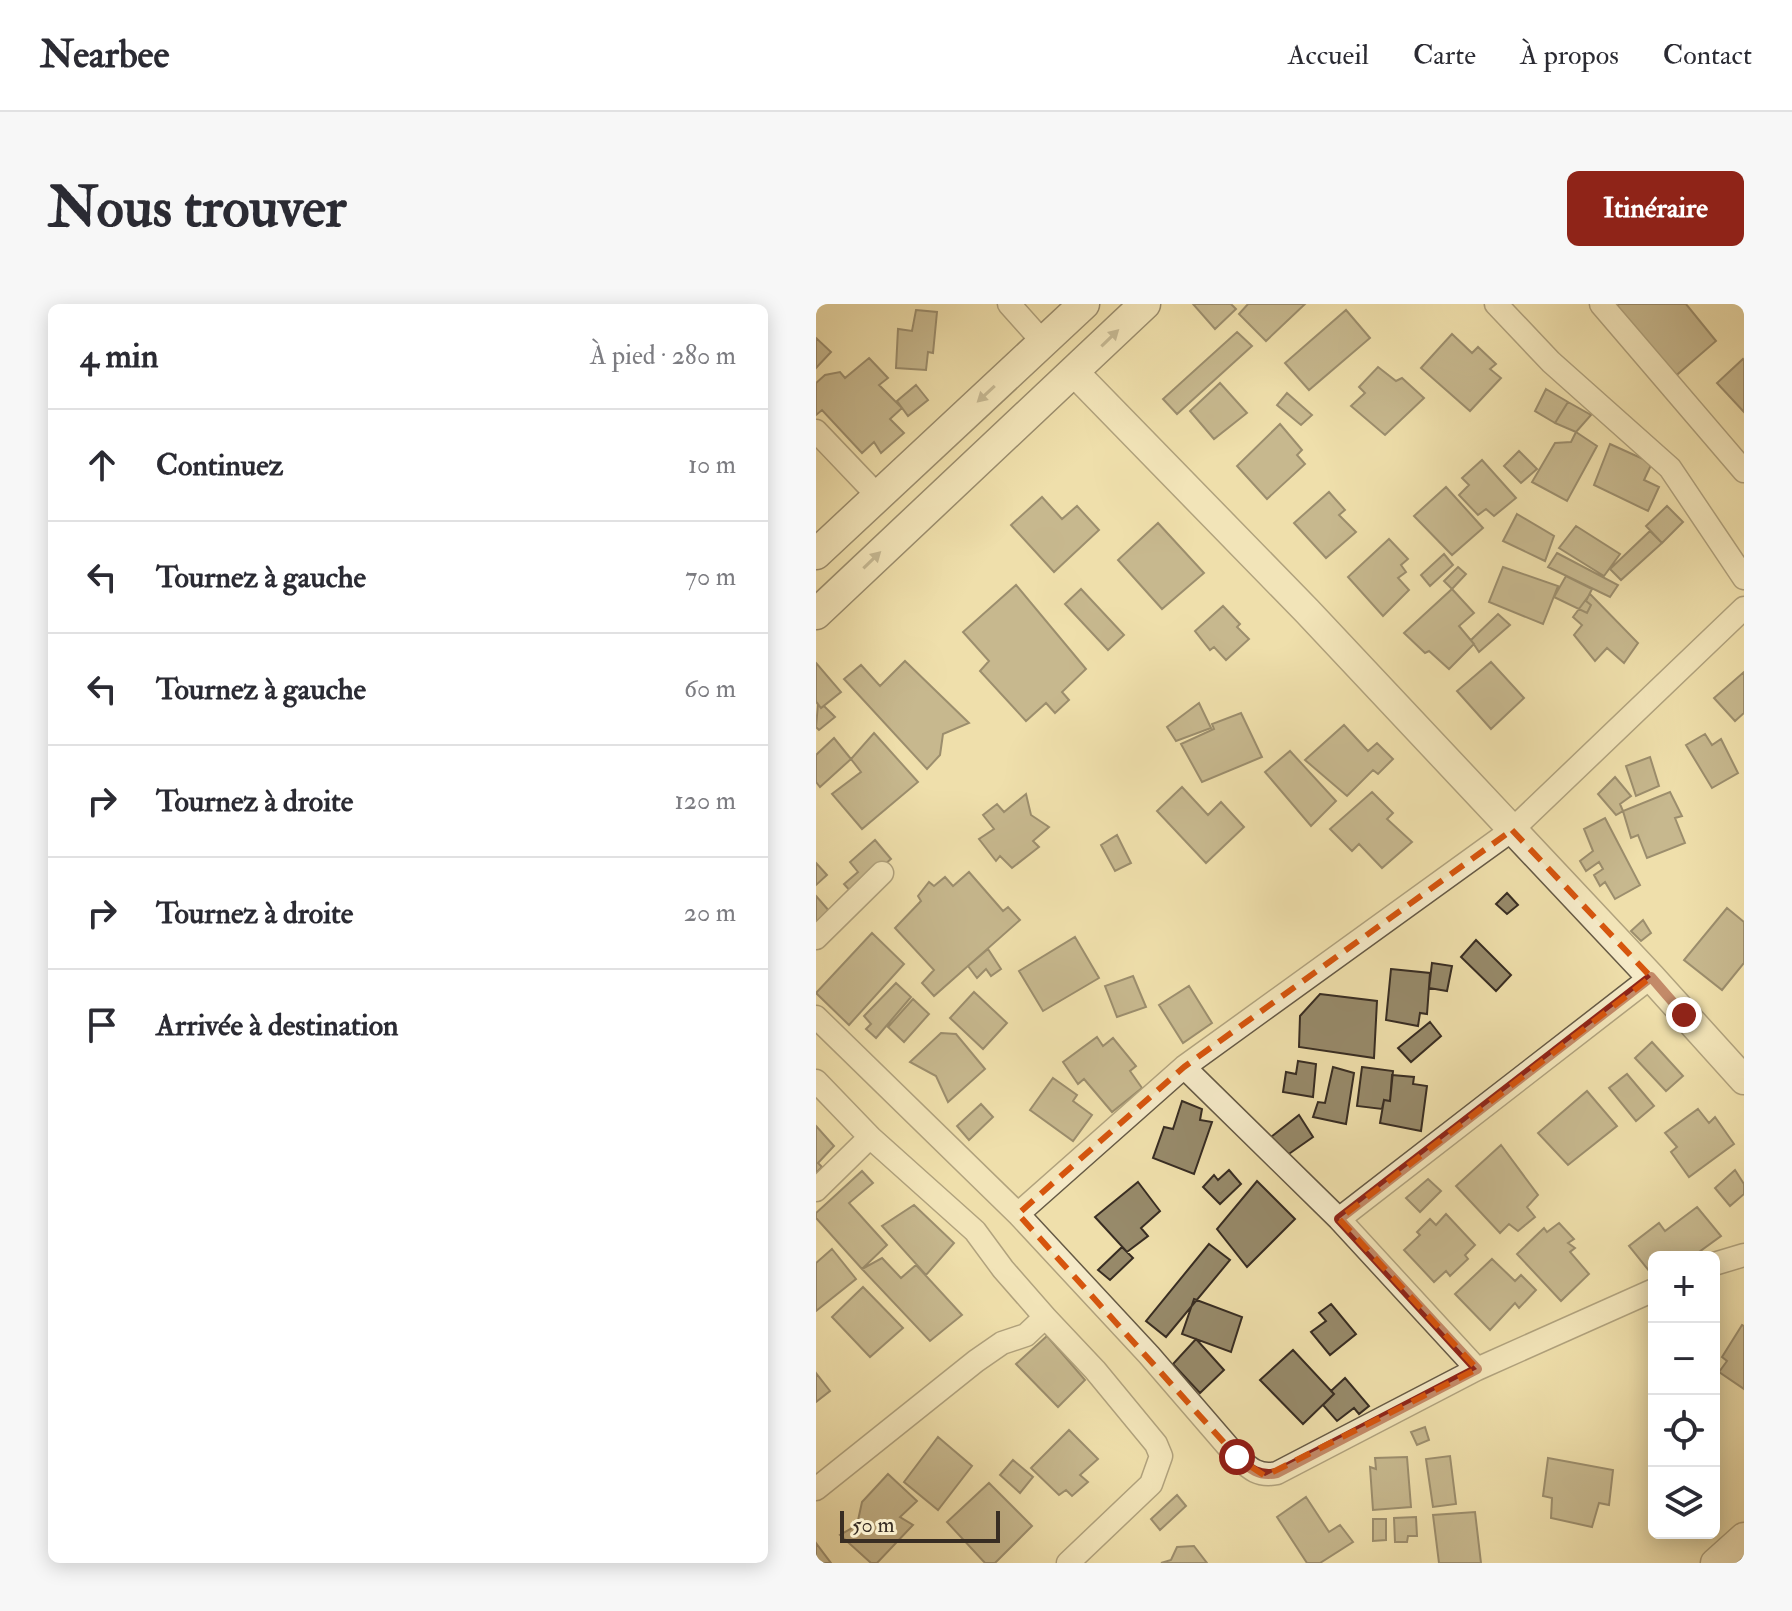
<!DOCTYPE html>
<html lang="fr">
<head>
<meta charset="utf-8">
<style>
	body { margin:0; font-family:"IM FELL Double Pica",serif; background:#f7f7f7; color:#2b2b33 }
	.controls { position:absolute; right:24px; bottom:24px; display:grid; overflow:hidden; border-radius:12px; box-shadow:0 4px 20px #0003 }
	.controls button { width:72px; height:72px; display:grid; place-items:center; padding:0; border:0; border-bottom:2px solid #e1e1e2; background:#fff; color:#2b2b33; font:40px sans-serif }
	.scale { position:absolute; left:24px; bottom:20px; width:160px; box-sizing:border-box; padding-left:8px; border:4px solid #382d23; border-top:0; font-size:22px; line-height:28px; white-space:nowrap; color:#382d23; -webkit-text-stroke:6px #f5eac8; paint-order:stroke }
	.stop { position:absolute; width:24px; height:24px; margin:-18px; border:6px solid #8f2418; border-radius:50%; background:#fff }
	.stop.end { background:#8f2418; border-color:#fff; box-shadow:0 2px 8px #0008 }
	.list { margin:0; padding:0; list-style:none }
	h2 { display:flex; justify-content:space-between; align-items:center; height:104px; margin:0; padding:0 32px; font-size:34px }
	h2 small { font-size:26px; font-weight:400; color:#7c7c81 }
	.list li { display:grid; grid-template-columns:52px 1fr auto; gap:24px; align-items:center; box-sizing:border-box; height:112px; padding:0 32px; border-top:2px solid #e1e1e2 }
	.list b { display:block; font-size:30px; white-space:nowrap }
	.list em { font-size:26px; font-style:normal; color:#7c7c81 }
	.icon { flex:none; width:44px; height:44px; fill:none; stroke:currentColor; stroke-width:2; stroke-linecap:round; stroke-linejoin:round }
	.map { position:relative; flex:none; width:928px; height:1259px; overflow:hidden; border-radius:12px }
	header { display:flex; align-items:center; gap:48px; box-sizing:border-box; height:112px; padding:0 40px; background:#fff; border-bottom:2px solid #e1e1e2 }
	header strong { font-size:38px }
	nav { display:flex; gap:44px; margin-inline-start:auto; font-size:28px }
	.intro { display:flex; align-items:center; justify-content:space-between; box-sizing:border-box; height:192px; padding:0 48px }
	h1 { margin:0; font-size:56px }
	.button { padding:20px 36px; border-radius:12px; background:#8f2418; color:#fff; font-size:28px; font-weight:700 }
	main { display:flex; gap:48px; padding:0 48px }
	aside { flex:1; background:#fff; border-radius:12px; box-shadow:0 4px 20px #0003 }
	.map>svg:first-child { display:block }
</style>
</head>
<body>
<header>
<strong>Nearbee</strong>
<nav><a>Accueil</a><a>Carte</a><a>À propos</a><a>Contact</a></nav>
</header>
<div class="intro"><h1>Nous trouver</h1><a class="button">Itinéraire</a></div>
<main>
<aside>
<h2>4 min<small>À pied · 280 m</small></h2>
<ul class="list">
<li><svg class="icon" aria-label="ahead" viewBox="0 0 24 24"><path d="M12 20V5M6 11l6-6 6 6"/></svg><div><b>Continuez</b></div><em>10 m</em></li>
<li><svg class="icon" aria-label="left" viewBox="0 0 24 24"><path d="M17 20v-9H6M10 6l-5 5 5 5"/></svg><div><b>Tournez à gauche</b></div><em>70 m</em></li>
<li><svg class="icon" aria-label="left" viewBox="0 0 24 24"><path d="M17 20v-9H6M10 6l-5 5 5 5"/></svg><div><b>Tournez à gauche</b></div><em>60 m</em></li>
<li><svg class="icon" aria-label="right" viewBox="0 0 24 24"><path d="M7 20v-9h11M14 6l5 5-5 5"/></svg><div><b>Tournez à droite</b></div><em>120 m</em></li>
<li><svg class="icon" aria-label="right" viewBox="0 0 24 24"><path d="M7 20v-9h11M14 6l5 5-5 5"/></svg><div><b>Tournez à droite</b></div><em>20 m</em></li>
<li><svg class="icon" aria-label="arrive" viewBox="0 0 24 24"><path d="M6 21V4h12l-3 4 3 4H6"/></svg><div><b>Arrivée à destination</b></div></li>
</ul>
</aside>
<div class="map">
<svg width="928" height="1259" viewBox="0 0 928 1259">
	<rect width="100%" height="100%" fill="#efdfab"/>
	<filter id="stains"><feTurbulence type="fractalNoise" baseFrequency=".0025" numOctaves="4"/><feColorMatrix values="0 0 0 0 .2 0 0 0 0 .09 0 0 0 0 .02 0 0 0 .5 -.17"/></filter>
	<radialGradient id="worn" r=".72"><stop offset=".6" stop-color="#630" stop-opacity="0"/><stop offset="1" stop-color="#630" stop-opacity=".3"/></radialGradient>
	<path fill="#978a6a" stroke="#382d23" stroke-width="2" d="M 377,0 L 415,0 L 420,5 L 399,25 Z
		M 432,0 L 489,0 L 450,37 L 423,10 Z
		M 803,0 L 870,0 L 900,37 L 856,75 L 795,7 Z
		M 100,6 L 121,8 L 117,49 L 112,48 L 110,66 L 80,64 L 82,25 L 96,27 Z
		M 530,6 L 554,34 L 493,86 L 469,59 Z
		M 421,28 L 436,42 L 361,110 L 347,95 Z
		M 636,30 L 656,49 L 662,43 L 680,60 L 674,65 L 685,74 L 654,107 L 605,64 Z
		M 0,34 L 15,48 L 0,64 Z
		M 53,54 L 72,74 L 63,81 L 86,104 L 74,115 L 88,129 L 65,149 L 58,138 L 46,149 L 6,106 L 0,111 L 0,79 L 9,71 L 24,68 L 29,74 Z
		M 927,55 L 928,56 L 928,108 L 901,79 Z
		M 562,63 L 580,77 L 586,74 L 608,94 L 569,131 L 535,102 L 549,89 L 543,83 Z
		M 404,79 L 431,109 L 398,135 L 374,107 Z
		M 100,81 L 112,96 L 92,112 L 81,97 Z
		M 730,85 L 752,98 L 739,119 L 719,107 Z
		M 471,89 L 496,111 L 485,121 L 461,101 Z
		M 752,98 L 775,111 L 760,128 L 739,119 Z
		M 464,120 L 486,146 L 481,151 L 489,160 L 451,195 L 421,162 Z
		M 760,128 L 781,142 L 751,197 L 716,178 L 739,139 L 755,138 Z
		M 794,140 L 836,159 L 828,176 L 843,183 L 832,207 L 778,181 Z
		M 703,147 L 721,165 L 705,179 L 688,162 Z
		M 666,156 L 700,194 L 678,212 L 670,205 L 662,211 L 643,191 L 653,181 L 646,174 Z
		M 630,183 L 667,224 L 636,251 L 598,212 Z
		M 513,188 L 529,206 L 523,211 L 540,228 L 510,254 L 478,219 Z
		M 226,193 L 246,215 L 261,202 L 283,226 L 238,268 L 195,221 Z
		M 851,202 L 867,218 L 846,239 L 830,222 Z
		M 701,210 L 738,232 L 729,257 L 687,237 Z
		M 342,219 L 388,269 L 346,305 L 302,256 Z
		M 760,222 L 804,250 L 788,272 L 743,244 Z
		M 834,227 L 846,239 L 805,276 L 794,265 Z
		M 573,235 L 592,255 L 585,261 L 590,268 L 582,274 L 593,286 L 567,312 L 532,273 Z
		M 741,249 L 802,281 L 794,293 L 732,263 Z
		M 628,250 L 637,261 L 614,282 L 605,271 Z
		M 642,263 L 650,270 L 636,285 L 628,277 Z
		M 687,263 L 742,282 L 727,320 L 673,298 Z
		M 750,272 L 776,285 L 770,297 L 775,301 L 771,309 L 738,293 Z
		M 200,281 L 270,365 L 246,388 L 253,396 L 239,409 L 230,399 L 210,417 L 164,367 L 173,357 L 147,328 Z
		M 265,285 L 308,331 L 292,346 L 249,300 Z
		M 636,285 L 658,309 L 643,322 L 658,340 L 633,365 L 613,347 L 609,349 L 588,329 Z
		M 774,290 L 822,339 L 808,359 L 791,344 L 779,357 L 758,331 L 766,321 L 757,313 Z
		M 407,302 L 424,320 L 421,323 L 433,335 L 410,356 L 398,343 L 394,346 L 379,327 Z
		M 682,310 L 694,321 L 663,348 L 655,336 Z
		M 89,357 L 153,419 L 127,430 L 124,451 L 111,465 L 28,375 L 45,361 L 64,382 Z
		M 675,358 L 708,394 L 675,425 L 641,387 Z
		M 0,359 L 25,388 L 5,404 L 0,398 Z
		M 928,368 L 928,409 L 919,417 L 898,394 Z
		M 383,399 L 395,424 L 360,437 L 351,423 Z
		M 2,400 L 5,404 L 8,402 L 19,413 L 3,426 L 0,423 Z
		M 425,409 L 446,453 L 386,478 L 365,440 L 398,425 L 396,420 Z
		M 528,421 L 552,447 L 561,439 L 577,455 L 562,470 L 557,466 L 531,492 L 489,456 Z
		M 58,429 L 102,478 L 46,525 L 16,490 L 45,468 L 35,455 Z
		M 889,430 L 896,441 L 905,435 L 922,469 L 896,484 L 870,441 Z
		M 18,434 L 35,455 L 4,483 L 0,478 L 0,451 Z
		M 474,447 L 520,497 L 495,522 L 449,468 Z
		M 834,453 L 843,482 L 820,492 L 810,462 Z
		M 799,473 L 815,492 L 804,500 L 807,507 L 800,511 L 782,490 Z
		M 366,483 L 392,511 L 405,498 L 428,523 L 390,559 L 341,507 Z
		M 556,488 L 577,509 L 571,515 L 596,538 L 566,564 L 543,540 L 536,547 L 514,525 Z
		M 854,488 L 866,512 L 859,514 L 869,539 L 831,554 L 822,531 L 815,534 L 807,507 Z
		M 210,490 L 215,511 L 233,523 L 217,537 L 223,543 L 196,564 L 184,552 L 180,557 L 163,535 L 178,525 L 167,511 L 181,500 L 188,508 Z
		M 789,514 L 824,581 L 799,595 L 789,578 L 784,582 L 778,571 L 787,565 L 783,558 L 770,567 L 764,557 L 777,547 L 768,525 Z
		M 301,531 L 315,559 L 299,567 L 285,541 Z
		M 59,536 L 75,555 L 36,589 L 28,580 L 42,568 L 34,558 Z
		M 0,559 L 11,571 L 0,581 Z
		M 153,568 L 187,607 L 192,603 L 204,616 L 118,692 L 106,679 L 118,666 L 79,624 L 105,597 L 102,592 L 113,578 L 118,582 L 129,573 L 137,582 Z
		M 691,589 L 702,601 L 691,610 L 680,600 Z
		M 0,592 L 14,608 L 0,620 Z
		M 911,604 L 928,618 L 928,659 L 906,686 L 868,656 Z
		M 827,616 L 835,629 L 825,637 L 815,627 Z
		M 56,629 L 88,660 L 33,721 L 0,689 Z
		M 259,633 L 283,674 L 227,707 L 203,667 Z
		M 660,636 L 695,671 L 680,687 L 645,653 Z
		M 172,645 L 185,665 L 175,672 L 170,665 L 161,674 L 152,662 Z
		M 616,659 L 636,662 L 631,687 L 613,684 Z
		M 575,665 L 614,669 L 611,710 L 604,709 L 602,722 L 570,716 Z
		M 317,672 L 330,703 L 301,713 L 289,682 Z
		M 80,679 L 95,693 L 60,734 L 50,725 L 55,720 L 48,712 Z
		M 373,682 L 396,719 L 367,739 L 343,701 Z
		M 158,688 L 191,719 L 167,745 L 134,714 Z
		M 504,690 L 561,697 L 558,754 L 483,743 L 484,712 Z
		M 97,695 L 113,710 L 88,738 L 72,723 Z
		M 614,718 L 625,732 L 595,758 L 582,744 Z
		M 125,729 L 140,730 L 169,765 L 132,798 L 120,772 L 94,758 Z
		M 281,733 L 287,742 L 297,734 L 320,762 L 314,767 L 326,784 L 296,808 L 268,775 L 262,780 L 247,758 Z
		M 836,738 L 867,772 L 850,787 L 819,754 Z
		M 482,757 L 500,760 L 497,793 L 467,788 L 470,768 L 480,770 Z
		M 517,763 L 538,769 L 530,820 L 497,813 L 502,798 L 509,799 Z
		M 546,763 L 577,767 L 574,797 L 568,796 L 566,805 L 541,802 Z
		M 811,770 L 838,802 L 820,817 L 793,784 Z
		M 576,771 L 598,773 L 597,780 L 611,782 L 605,827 L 564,819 L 568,796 L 574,797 Z
		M 237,774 L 261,791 L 257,797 L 276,811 L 257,837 L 214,806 Z
		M 771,787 L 801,822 L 752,861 L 722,829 Z
		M 366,797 L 386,805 L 384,816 L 396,818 L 378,870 L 337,854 L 348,823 L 357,825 Z
		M 165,800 L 177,813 L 153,836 L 141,822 Z
		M 882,805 L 893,819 L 899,813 L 918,840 L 873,873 L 855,848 L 861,843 L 849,829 Z
		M 483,811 L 497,833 L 470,852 L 455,833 Z
		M 0,822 L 18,842 L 2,859 L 6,863 L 0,869 Z
		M 685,841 L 722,891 L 711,903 L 719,913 L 702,927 L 693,920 L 684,929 L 640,882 Z
		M 413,866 L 425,880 L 404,900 L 387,883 L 398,871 L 402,876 Z
		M 919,866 L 928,880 L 928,890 L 914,902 L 899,884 Z
		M 46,867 L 57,879 L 33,899 L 71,941 L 46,965 L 0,914 L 0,909 Z
		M 612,875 L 625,887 L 604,908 L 590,894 Z
		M 441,877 L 479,915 L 431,963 L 401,925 Z
		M 322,878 L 344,907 L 325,924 L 332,932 L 311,948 L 279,913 Z
		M 98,901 L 138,939 L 110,971 L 66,922 Z
		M 881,903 L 905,932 L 876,953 L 867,949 L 862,953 L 838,953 L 838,973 L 813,942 L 843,919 L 849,927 Z
		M 630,910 L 659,941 L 649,951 L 652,955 L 634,972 L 630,967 L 618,978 L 588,946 L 604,931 L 601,928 L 614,915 L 620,921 Z
		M 743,919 L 758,935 L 752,939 L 759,944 L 754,948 L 773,970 L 745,997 L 701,950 L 728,924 L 731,928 Z
		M 393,940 L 414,956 L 350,1033 L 330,1017 Z
		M 306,943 L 317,954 L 294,976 L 282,966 Z
		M 16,945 L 40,975 L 0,1007 L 0,959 Z
		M 66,954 L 85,974 L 100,961 L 146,1011 L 114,1037 L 46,965 Z
		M 676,955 L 699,977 L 705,971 L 720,986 L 703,1004 L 699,999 L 674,1026 L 639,990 Z
		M 47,983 L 87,1024 L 54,1053 L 16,1013 Z
		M 378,995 L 426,1013 L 415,1048 L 366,1030 Z
		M 515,1000 L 540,1030 L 514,1051 L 495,1028 L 510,1017 L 503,1009 Z
		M 926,1021 L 928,1022 L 928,1085 L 903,1068 L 911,1057 L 906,1053 Z
		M 231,1032 L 269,1076 L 242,1103 L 200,1060 Z
		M 380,1035 L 408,1066 L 384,1089 L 357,1060 Z
		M 477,1046 L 518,1090 L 487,1120 L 444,1076 Z
		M 0,1069 L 14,1087 L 0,1098 Z
		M 529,1074 L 553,1102 L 543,1110 L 538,1104 L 521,1117 L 507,1101 L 518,1090 L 515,1087 Z
		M 609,1123 L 613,1136 L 601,1141 L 595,1128 Z
		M 253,1126 L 282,1155 L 264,1171 L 272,1178 L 256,1192 L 250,1186 L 243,1191 L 215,1164 Z
		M 122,1133 L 156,1162 L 122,1206 L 88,1178 Z
		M 634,1152 L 640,1200 L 617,1203 L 610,1155 Z
		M 591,1153 L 595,1203 L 557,1206 L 554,1163 L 560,1165 L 559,1154 Z
		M 732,1154 L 797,1166 L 793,1201 L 783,1199 L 776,1223 L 735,1214 L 736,1194 L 727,1192 Z
		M 197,1156 L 217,1173 L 204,1189 L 184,1171 Z
		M 72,1170 L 101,1197 L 84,1213 L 97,1221 L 61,1259 L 55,1259 L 24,1231 L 41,1221 L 46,1198 Z
		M 173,1179 L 216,1222 L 179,1259 L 169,1259 L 131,1218 Z
		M 361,1191 L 370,1202 L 344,1226 L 335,1215 Z
		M 490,1193 L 513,1228 L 524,1221 L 537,1238 L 504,1259 L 491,1259 L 461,1213 Z
		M 659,1208 L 665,1259 L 623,1259 L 617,1211 Z
		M 600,1213 L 601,1232 L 592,1232 L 591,1238 L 579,1238 L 578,1214 Z
		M 557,1215 L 570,1215 L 570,1236 L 557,1237 Z
		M 0,1239 L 15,1259 L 0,1259 Z
		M 378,1242 L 391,1259 L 345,1259 L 355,1256 L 361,1243 Z"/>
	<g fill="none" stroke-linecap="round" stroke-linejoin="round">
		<g stroke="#665a45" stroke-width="25">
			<path id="minor" d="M 193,0 L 227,38
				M 680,0 L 735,58 L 854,164 L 928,274
				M 785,0 L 928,167
				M 0,127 L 62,192
				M 0,634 L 66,569
				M 0,713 L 202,910 L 333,1051 L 421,1153 C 434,1165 443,1173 461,1169 L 661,1065 L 838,986
				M 368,763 L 523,915 L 661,1065
				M 0,777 L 54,833 L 0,886
				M 54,833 L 159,927 L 187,965 L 229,1013
				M 202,910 L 368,763 L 696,526 L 928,304
				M 523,915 L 835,673
				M 898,960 L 928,951
				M 0,1185 L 160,1057 L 186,1039 L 210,1031 L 229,1013 L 279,1066 L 340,1140 L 345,1152 L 335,1180 L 252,1259"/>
		</g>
		<g stroke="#665a45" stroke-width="31">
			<path id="tertiary" d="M 258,68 L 491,307 L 835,673 L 928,776
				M 899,1259 L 928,1233"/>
		</g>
		<g stroke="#382d23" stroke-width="33">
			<path id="secondary" d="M 0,250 L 268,0
				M 0,310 L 329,0"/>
		</g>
		<use href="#minor" stroke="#f5eac8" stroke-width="22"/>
		<use href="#tertiary" stroke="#f5eac8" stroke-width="28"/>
		<use href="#secondary" stroke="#f5eac8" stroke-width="30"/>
	</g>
	<defs><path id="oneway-solid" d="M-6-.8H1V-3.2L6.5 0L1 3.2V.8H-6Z" transform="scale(2)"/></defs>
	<g fill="#968c76">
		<use href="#oneway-solid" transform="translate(294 34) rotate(-44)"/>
		<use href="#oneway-solid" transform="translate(170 90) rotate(137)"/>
		<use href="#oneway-solid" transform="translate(56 256) rotate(-44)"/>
	</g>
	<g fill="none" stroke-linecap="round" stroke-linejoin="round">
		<path stroke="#8f2418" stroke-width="10" d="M 421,1153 C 434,1165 443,1173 461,1169 L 661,1065 L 523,915 L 835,673 L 868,711"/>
	</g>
	<path d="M0 0H928V1259H0ZM 696,526 L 835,673 L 523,915 L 661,1065 L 449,1172 L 421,1153 L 202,910 L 368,763 Z" fill="#efdfab" fill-opacity=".55" fill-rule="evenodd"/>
	<path fill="none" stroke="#d6550e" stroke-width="6" stroke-dasharray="16 10" stroke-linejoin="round" d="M 696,526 L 835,673 L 523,915 L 661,1065 L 449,1172 L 421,1153 L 202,910 L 368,763 Z"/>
	<rect width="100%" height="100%" filter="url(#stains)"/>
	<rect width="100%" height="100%" fill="url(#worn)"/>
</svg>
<div class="controls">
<button>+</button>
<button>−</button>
<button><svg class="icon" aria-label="locate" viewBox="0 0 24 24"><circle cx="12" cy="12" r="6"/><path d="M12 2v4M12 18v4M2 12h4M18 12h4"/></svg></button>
<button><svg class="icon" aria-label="layers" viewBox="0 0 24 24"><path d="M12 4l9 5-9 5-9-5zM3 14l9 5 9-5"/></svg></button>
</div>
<div class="scale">50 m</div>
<div class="stop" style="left:421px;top:1153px"></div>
<div class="stop end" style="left:868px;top:711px"></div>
</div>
</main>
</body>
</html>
